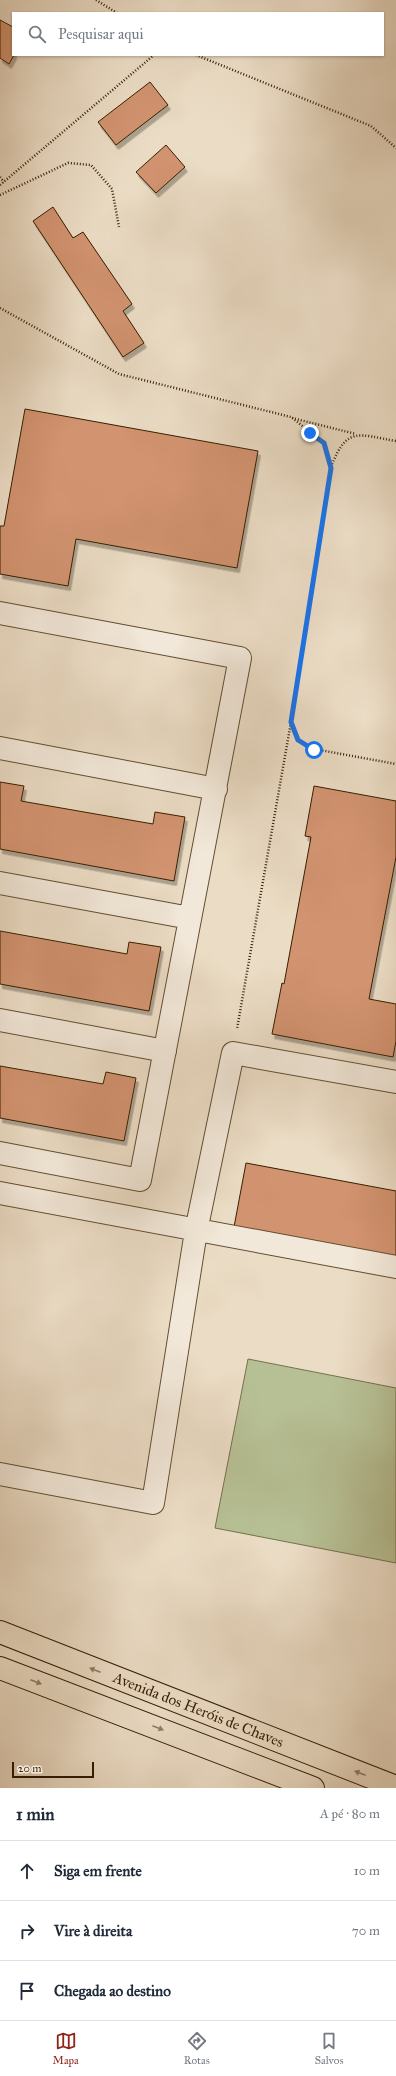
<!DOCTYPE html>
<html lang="pt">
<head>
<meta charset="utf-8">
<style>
	body { margin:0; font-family:"IM FELL Great Primer",serif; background:#f2f2f3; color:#1f2937 }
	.scale { position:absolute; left:12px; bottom:10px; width:82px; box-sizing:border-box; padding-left:4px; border:2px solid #361f00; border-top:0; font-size:11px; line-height:14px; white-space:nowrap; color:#361f00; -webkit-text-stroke:3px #f2e8d9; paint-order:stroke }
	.stop { position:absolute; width:12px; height:12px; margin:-9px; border:3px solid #1a73e8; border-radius:50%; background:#fff }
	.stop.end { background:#1a73e8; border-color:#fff; box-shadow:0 1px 4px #0008 }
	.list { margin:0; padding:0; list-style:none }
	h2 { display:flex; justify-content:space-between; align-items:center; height:52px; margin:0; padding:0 16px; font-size:17px }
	h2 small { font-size:13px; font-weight:400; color:#747a83 }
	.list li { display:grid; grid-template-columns:26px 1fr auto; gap:12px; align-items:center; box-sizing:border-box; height:60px; padding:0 16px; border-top:1px solid #e0e1e3 }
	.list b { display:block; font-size:15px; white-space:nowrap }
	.list em { font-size:13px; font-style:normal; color:#747a83 }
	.icon { flex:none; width:22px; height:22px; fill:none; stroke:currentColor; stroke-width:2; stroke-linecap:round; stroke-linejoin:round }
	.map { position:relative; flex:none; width:396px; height:1788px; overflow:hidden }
	.search { position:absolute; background:#fff; box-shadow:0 1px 3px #0004; left:12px; right:12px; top:12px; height:44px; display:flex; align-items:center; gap:10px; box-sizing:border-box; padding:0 14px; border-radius:0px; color:#747a83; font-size:15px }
	.sheet { height:232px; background:#fff }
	nav { display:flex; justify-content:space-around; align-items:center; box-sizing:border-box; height:56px; border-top:1px solid #e0e1e3; background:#fff; font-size:11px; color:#747a83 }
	nav a { display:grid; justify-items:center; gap:2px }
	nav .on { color:#8f2418 }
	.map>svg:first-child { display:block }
</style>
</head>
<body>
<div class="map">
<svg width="396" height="1788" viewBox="0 0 396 1788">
	<defs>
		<filter id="shadow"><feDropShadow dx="2.5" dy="4.5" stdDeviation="0" flood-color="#0004"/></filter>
	</defs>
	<rect width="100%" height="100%" fill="#ebdcc5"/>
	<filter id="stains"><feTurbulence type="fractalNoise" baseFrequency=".005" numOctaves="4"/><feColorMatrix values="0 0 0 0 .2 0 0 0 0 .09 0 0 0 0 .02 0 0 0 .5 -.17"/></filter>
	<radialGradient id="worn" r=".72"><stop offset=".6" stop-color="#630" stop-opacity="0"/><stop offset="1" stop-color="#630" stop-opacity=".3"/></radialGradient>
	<path fill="#b7c095" stroke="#76704a" d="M 248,1359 L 396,1388 L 396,1563 L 215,1528 Z"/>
	<path fill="#d29370" stroke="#361f00" filter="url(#shadow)" d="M 0,20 L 13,27 L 14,55 L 9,64 L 0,58 Z
		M 150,82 L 168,105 L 116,145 L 98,122 Z
		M 166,145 L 185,167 L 156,193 L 136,172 Z
		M 53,207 L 73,238 L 83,232 L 132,304 L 123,311 L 144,343 L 123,357 L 33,221 Z
		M 25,409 L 258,451 L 237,568 L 76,539 L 68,586 L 0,574 L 0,526 L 4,526 Z
		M 0,782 L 24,786 L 21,801 L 153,824 L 155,812 L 185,817 L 174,881 L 0,849 Z
		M 314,786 L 396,801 L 396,857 L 369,999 L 396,1004 L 396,1041 L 393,1057 L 272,1034 L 282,983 L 284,984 L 311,837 L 305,836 Z
		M 0,931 L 127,954 L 129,942 L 161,947 L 149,1011 L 0,984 Z
		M 0,1066 L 103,1084 L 106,1072 L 136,1078 L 124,1141 L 0,1118 Z
		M 246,1163 L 396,1191 L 396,1257 L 234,1227 Z"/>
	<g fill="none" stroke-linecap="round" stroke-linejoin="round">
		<g stroke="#634e31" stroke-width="24">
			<path id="minor" d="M 0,613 L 240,658 L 140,1180 L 0,1153
				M 0,748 L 216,789
				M 0,883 L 190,918
				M 0,1020 L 165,1051
				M 0,1193 L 396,1267
				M 0,1474 L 153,1503 L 196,1231 L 233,1053 L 396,1082"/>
		</g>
		<g stroke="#361f00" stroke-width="24">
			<g id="major">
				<path id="s1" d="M 0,1632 L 396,1787"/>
				<path d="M 0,1668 L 313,1788"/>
			</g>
		</g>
		<path stroke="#361f00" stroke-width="2.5" stroke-dasharray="1 2" stroke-linecap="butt" d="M 96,0 L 117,13
			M 196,55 L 371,126 L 396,148
			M 0,177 L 4,182
			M 0,185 L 154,55
			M 0,195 L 68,163 L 91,165 L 112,189 L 119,227
			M 0,308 L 119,374 L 291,417 L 324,443 L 331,468 L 291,722 L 237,1029
			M 292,418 L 356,434
			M 331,467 C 347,425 359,435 396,441
			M 292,723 L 298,740 L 314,749 L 396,764"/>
		<use href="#minor" stroke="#f2e8d9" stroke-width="22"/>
		<use href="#major" stroke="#ebdcc5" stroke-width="22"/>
	</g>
	<defs><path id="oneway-solid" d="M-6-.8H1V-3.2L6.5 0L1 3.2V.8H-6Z"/></defs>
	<g fill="#907e62">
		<use href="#oneway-solid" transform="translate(95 1670) rotate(-159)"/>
		<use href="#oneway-solid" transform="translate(36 1682) rotate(21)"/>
		<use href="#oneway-solid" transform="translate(158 1728) rotate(21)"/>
		<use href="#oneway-solid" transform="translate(360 1773) rotate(-159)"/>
	</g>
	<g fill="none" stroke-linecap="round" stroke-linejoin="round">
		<path stroke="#1a73e8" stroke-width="5" d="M 310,433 L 324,443 L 331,468 L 291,722 L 298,740 L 314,750"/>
	</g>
	<g text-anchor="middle" stroke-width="3" stroke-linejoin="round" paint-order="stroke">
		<g font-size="15" fill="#361f00" stroke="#f2e8d9">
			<text dy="5" stroke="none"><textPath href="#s1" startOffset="213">Avenida dos Heróis de Chaves</textPath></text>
		</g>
	</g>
	<rect width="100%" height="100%" filter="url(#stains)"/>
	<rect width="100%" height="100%" fill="url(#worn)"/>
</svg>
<div class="scale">20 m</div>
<div class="stop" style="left:314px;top:750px"></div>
<div class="stop end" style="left:310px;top:433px"></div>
<div class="search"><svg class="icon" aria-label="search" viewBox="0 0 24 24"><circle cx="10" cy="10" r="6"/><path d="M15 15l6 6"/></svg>Pesquisar aqui</div>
</div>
<section class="sheet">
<h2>1 min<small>A pé · 80 m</small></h2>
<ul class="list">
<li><svg class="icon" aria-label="ahead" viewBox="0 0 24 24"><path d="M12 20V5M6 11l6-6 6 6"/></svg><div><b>Siga em frente</b></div><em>10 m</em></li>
<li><svg class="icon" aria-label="right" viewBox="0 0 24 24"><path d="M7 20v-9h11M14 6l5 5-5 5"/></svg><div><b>Vire à direita</b></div><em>70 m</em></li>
<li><svg class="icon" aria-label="arrive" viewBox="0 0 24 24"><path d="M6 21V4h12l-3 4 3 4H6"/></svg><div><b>Chegada ao destino</b></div></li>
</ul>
</section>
<nav>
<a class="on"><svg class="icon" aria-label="map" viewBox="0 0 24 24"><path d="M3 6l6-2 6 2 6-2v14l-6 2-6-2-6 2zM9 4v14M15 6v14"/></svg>Mapa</a>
<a><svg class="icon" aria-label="directions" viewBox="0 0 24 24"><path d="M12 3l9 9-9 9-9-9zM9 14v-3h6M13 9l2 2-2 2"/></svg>Rotas</a>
<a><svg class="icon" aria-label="saved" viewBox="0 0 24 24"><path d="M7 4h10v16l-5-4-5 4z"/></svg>Salvos</a>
</nav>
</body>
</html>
